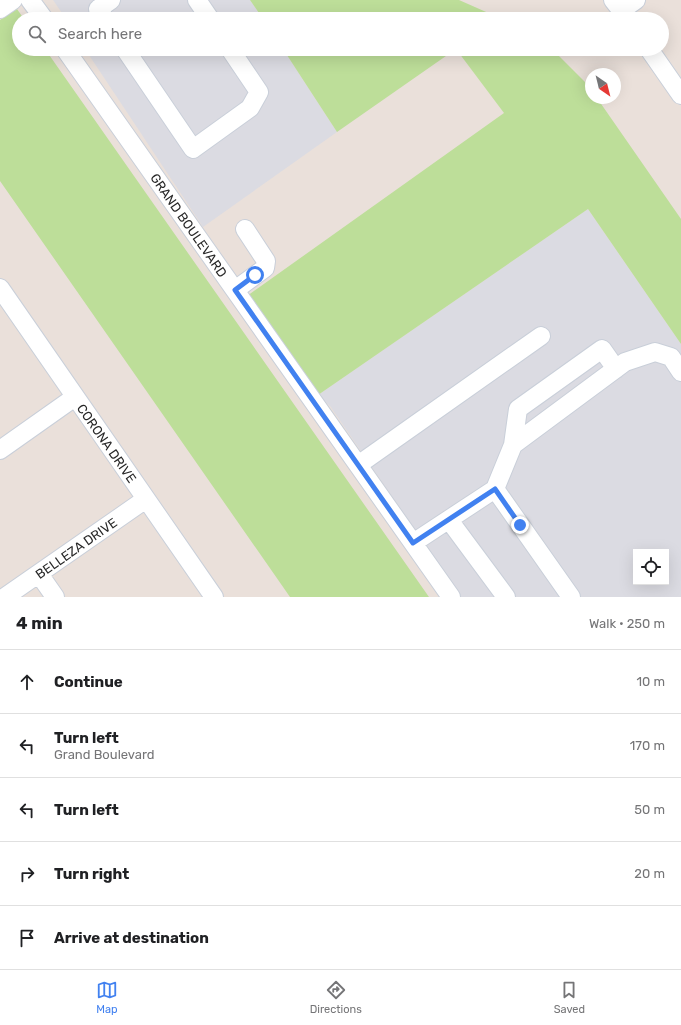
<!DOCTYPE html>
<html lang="en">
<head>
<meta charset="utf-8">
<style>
	body { margin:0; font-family:Rubik,sans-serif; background:#f2f2f2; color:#202124 }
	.controls { position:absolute; right:12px; bottom:12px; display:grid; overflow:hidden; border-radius:0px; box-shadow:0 4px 16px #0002 }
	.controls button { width:36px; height:36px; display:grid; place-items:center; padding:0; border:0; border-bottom:1px solid #e0e0e0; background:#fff; color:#202124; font:20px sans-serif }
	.compass { position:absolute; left:585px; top:68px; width:36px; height:36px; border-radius:50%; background:#fff; box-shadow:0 4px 16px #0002; rotate:145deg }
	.stop { position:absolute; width:12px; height:12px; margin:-9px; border:3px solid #4181f0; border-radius:50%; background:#fff }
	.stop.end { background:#4181f0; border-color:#fff; box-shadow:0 1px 4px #0008 }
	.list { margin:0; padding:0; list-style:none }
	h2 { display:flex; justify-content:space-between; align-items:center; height:52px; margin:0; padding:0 16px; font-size:17px }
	h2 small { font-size:13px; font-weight:400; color:#757577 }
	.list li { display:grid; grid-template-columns:26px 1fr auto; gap:12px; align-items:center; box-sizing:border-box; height:64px; padding:0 16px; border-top:1px solid #e0e0e0 }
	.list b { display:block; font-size:15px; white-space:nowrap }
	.list p { margin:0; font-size:13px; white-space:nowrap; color:#757577 }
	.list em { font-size:13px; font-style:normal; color:#757577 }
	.icon { flex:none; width:22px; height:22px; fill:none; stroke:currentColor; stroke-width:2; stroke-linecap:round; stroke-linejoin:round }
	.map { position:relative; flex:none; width:681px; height:597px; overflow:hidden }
	.search { position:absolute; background:#fff; box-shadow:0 4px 16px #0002; left:12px; right:12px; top:12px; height:44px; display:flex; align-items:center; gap:10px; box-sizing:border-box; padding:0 14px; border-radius:22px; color:#757577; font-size:15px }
	.sheet { height:372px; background:#fff }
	nav { display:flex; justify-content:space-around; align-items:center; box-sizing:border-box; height:56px; border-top:1px solid #e0e0e0; background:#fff; font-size:11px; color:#757577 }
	nav a { display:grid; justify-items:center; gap:2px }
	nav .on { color:#4181f0 }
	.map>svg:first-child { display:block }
</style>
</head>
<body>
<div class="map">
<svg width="681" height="597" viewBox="0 0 681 597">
	<rect width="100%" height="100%" fill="#eae0da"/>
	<path fill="#dbdbe2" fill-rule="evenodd" d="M 53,0 L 250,0 L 263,19 L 66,19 Z
		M 85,49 L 283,49 L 337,132 L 203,227 Z
		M 588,209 L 681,344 L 681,597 L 461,597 L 330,406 L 318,395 ZM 636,552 L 666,552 L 666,582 L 636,582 Z"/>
	<path fill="#bdde99" d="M 250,0 L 459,0 L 502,19 L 263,19 Z
		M 17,9 L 24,19 L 19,19 L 19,49 L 45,49 L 429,597 L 290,597 L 0,181 L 0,20 Z
		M 283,49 L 552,49 L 587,84 L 591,90 L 591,98 L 597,98 L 681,219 L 681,344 L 588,209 L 318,395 L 247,296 L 504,113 L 456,49 L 337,132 Z"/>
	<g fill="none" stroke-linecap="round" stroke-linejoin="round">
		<g stroke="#c9cfd9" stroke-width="20">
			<path id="minor" d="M 30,0 L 44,19
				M 197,0 L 210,19
				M 613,0 L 628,19
				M 0,9 L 13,0
				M 622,10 L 636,0
				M 105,19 L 98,9 L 111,0
				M 65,49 L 451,597
				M 125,49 L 193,149 L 250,108 L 259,92 L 230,49
				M 649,49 L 681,95
				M 0,288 L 214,597
				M 235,290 L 265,268 L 266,261 L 245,229
				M 616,369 L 602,349 L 518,409 L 513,445 L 625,362 L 655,352 L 671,357 L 681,372
				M 0,450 L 75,397
				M 358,465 L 541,336
				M 495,489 L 513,445
				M 449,520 L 506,597
				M 413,543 L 495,489 L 571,597
				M 39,574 L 55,597
				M 5,597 L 146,499"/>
		</g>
		<use href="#minor" stroke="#fff" stroke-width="18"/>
	</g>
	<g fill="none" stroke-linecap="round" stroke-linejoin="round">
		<path stroke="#4181f0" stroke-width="5" d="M 255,275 L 235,290 L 413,543 L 495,489 L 520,525"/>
	</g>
	<g text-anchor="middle" stroke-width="3.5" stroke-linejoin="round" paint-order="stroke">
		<g font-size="13" fill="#282828" stroke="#fff">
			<text transform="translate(189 225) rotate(55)" y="5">GRAND BOULEVARD</text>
			<text transform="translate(107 443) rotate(55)" y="5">CORONA DRIVE</text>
			<text transform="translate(76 548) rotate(-35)" y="5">BELLEZA DRIVE</text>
		</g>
	</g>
</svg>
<div class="controls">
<button><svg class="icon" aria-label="locate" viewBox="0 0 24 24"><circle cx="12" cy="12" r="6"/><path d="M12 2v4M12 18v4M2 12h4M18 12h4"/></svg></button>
</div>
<svg class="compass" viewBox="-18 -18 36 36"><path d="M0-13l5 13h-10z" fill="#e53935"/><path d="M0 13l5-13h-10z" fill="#757577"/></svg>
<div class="stop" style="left:255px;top:275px"></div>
<div class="stop end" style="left:520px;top:525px"></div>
<div class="search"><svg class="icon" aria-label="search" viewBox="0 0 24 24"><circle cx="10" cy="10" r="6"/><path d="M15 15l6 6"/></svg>Search here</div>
</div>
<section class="sheet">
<h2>4 min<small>Walk · 250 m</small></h2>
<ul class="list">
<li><svg class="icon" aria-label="ahead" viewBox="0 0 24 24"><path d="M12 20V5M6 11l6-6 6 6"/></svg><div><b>Continue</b></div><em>10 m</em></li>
<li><svg class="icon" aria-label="left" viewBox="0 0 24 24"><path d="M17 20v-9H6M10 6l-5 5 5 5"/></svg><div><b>Turn left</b><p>Grand Boulevard</p></div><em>170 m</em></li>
<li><svg class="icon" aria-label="left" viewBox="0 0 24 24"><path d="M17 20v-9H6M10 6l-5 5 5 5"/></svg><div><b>Turn left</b></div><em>50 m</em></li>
<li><svg class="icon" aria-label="right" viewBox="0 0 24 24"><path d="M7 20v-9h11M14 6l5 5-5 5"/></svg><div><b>Turn right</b></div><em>20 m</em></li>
<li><svg class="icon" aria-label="arrive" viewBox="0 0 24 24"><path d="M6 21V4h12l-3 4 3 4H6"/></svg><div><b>Arrive at destination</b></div></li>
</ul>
</section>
<nav>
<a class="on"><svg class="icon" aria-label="map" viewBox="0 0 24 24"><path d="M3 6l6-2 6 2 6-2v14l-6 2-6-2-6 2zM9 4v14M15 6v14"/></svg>Map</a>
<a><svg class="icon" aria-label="directions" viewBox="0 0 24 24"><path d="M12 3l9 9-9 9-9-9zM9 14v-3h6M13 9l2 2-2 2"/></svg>Directions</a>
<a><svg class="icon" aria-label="saved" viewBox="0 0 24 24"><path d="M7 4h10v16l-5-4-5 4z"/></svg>Saved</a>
</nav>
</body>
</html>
